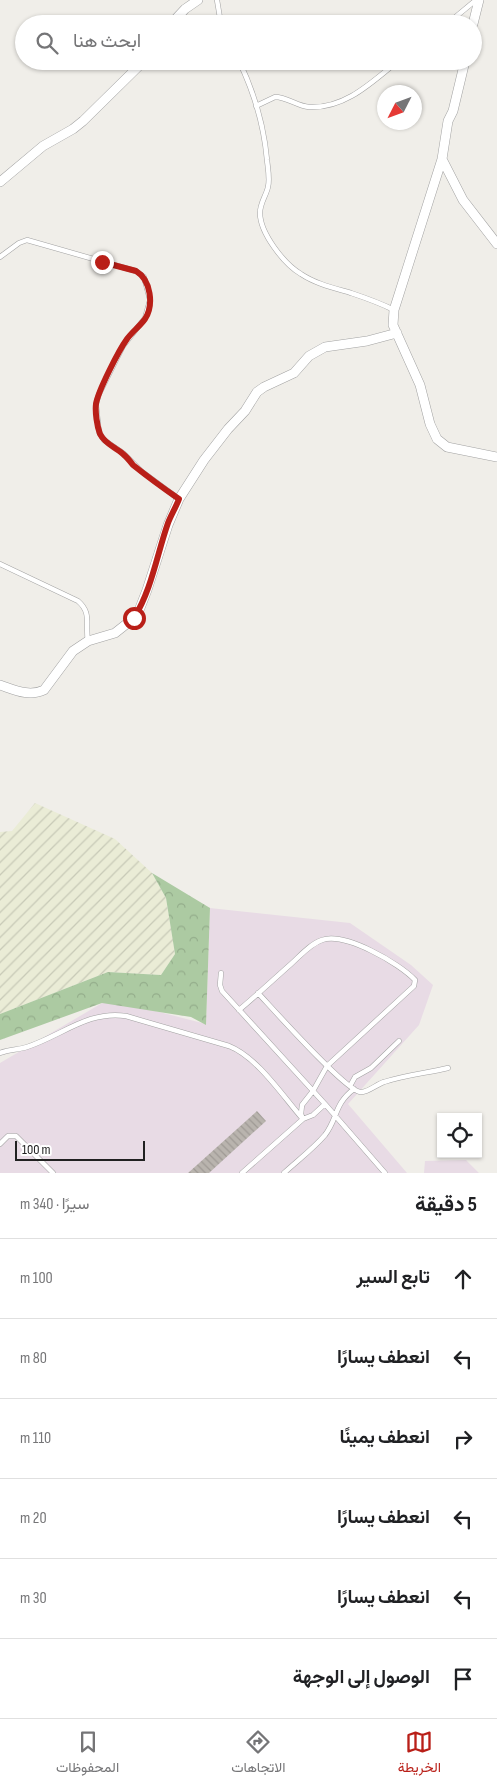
<!DOCTYPE html>
<html lang="ar">
<head>
<meta charset="utf-8">
<style>
	body { margin:0; font-family:"Sofia Sans Condensed",Vazirmatn,sans-serif; background:#f2f2f2; color:#202124; direction:rtl }
	.controls { position:absolute; right:15px; bottom:15px; display:grid; overflow:hidden; border-radius:0px; box-shadow:0 1px 4px #0004 }
	.controls button { width:45px; height:45px; display:grid; place-items:center; padding:0; border:0; border-bottom:1px solid #e0e0e0; background:#fff; color:#202124; font:25px sans-serif }
	.compass { position:absolute; left:377px; top:85px; width:45px; height:45px; border-radius:50%; background:#fff; box-shadow:0 1px 4px #0004; rotate:228deg }
	.scale { position:absolute; left:15px; bottom:12px; width:130px; box-sizing:border-box; padding-left:5px; border:2px solid #212121; border-top:0; font-size:14px; line-height:18px; white-space:nowrap; color:#212121; -webkit-text-stroke:4px #fff; paint-order:stroke }
	.stop { position:absolute; width:15px; height:15px; margin:-11px; border:4px solid #b91f18; border-radius:50%; background:#fff }
	.stop.end { background:#b91f18; border-color:#fff; box-shadow:0 1px 5px #0008 }
	.list { margin:0; padding:0; list-style:none }
	h2 { display:flex; justify-content:space-between; align-items:center; height:65px; margin:0; padding:0 20px; font-size:21px }
	h2 small { font-size:16px; font-weight:400; color:#757577 }
	.list li { display:grid; grid-template-columns:32px 1fr auto; gap:15px; align-items:center; box-sizing:border-box; height:80px; padding:0 20px; border-top:1px solid #e0e0e0 }
	.list b { display:block; font-size:19px; white-space:nowrap }
	.list em { font-size:16px; font-style:normal; color:#757577 }
	.icon { flex:none; width:28px; height:28px; fill:none; stroke:currentColor; stroke-width:2; stroke-linecap:round; stroke-linejoin:round }
	.map { position:relative; flex:none; width:497px; height:1173px; overflow:hidden; direction:ltr }
	.search { position:absolute; background:#fff; box-shadow:0 1px 4px #0004; left:15px; right:15px; top:15px; height:55px; display:flex; align-items:center; gap:12px; box-sizing:border-box; padding:0 18px; border-radius:28px; color:#757577; font-size:19px }
	.sheet { height:545px; background:#fff }
	nav { display:flex; justify-content:space-around; align-items:center; box-sizing:border-box; height:70px; border-top:1px solid #e0e0e0; background:#fff; font-size:14px; color:#757577 }
	nav a { display:grid; justify-items:center; gap:2px }
	nav .on { color:#b91f18 }
	.map>svg:first-child { display:block }
</style>
</head>
<body>
<div class="map">
<svg width="497" height="1173" viewBox="0 0 497 1173">
	<defs>
		<pattern id="farmland-furrows" width="10" height="10" patternUnits="userSpaceOnUse" patternTransform="scale(1.25)"><rect width="10" height="10" fill="#eaecd6"/><path d="M-1 1l2-2M0 10L10 0M9 11l2-2" fill="none" stroke="#c8cab7"/></pattern>
		<pattern id="forest-crowns" width="20" height="18" patternUnits="userSpaceOnUse" patternTransform="scale(1.25)"><rect width="20" height="18" fill="#accaa2"/><path d="M2 6a3 3 0 1 1 6 0M12 15a3 3 0 1 1 6 0" fill="none" stroke="#94ad8b"/></pattern>
		<pattern id="building-back-hatch" width="6" height="6" patternUnits="userSpaceOnUse" patternTransform="scale(1.25)"><rect width="6" height="6" fill="#b9b4ae"/><path d="M-1 5l2 2M0 0l6 6M5-1l2 2" fill="none" stroke="#9f9a95"/></pattern>
	</defs>
	<rect width="100%" height="100%" fill="#f0eee9"/>
	<path fill="#e8dbe5" d="M 210,908 L 350,923 L 411,965 L 433,985 L 419,1025 L 348,1104 L 407,1173 L 0,1173 L 0,1063 L 109,999 L 206,1024 Z
		M 466,1160 L 479,1173 L 424,1173 L 425,1161 Z"/>
	<path fill="url(#farmland-furrows)" d="M 35,803 L 115,839 L 152,873 L 166,898 L 175,954 L 161,975 L 108,972 L 0,1014 L 0,832 L 12,831 Z"/>
	<path fill="url(#forest-crowns)" d="M 152,873 L 210,908 L 206,1025 L 191,1017 L 102,1003 L 0,1040 L 0,1014 L 108,972 L 161,975 L 175,954 L 166,898 Z"/>
	<path fill="url(#building-back-hatch)" d="M 257,1111 L 266,1121 L 209,1173 L 188,1173 Z"/>
	<g fill="none" stroke-linecap="round" stroke-linejoin="round">
		<g stroke="#a2a2a2" stroke-width="5.5">
			<path id="lane" d="M 217,0 L 221,24
				M 447,24 L 476,0
				M 239,61 C 254,92 264,126 267,160 C 268,169 270,179 268,187 C 266,196 260,203 260,213 C 260,233 284,264 301,274 C 316,284 334,288 351,293 C 366,298 380,303 394,310
				M 256,106 L 275,97 C 287,97 297,106 309,107 C 345,109 372,82 398,61
				M 0,257 L 19,243 L 27,240 L 125,268 L 136,271 L 144,277 L 150,300 L 145,318 L 123,346 L 99,394 L 96,404 L 99,432 L 104,440 L 123,453 L 141,471 L 179,499
				M 0,564 L 78,601 C 92,613 85,624 88,641
				M 221,973 L 220,985 L 222,991 L 325,1104 L 385,1173
				M 258,993 C 273,1009 344,1089 360,1092 C 367,1093 377,1084 384,1082 C 405,1075 427,1073 448,1068
				M 239,1010 C 257,995 274,979 291,964 C 300,956 310,944 322,940 C 345,932 399,963 415,980 L 414,986 L 327,1066 L 313,1091 L 302,1105 L 301,1114 L 303,1119
				M 0,1053 C 9,1049 18,1050 27,1047 C 61,1036 89,1010 126,1016 L 229,1046 C 257,1057 282,1095 302,1118
				M 350,1086 L 355,1077 L 371,1068 L 399,1041
				M 0,1144 L 8,1136 L 16,1136 L 53,1173
				M 242,1173 L 303,1119 L 313,1115 L 325,1104
				M 284,1173 C 297,1161 313,1149 325,1135 C 338,1118 334,1104 354,1089"/>
		</g>
		<g stroke="#a2a2a2" stroke-width="10">
			<path id="street" d="M 171,24 L 185,9 L 198,0
				M 473,24 L 479,0
				M 465,61 L 453,111 L 448,121 L 442,159 L 394,310 L 393,325 L 420,385 L 430,424 L 437,439 L 447,447 L 497,457
				M 442,159 L 463,200 L 497,244
				M 0,182 L 43,146 L 73,129 L 83,121 L 144,61
				M 0,685 C 15,690 29,697 44,690 L 73,651 L 88,641 L 115,633 L 134,618 L 140,608 L 147,590 L 168,525 L 179,499 L 204,460 L 228,429 L 245,411 L 257,392 L 264,387 L 294,373 L 309,356 L 325,347 L 367,341 L 397,333"/>
		</g>
		<use href="#lane" stroke="#fff" stroke-width="4.5"/>
		<use href="#street" stroke="#fff" stroke-width="9"/>
	</g>
	<g fill="none" stroke-linecap="round" stroke-linejoin="round">
		<path stroke="#b91f18" stroke-width="6" d="M 102,262 L 136,271 C 151,280 154,305 145,319 C 140,326 132,332 127,339 C 119,350 98,391 96,404 C 95,412 97,426 100,434 C 105,444 115,447 123,454 C 127,457 130,461 133,465 C 148,477 163,488 179,499 C 176,507 171,515 168,523 C 157,554 152,589 134,618"/>
	</g>
</svg>
<div class="controls">
<button><svg class="icon" aria-label="locate" viewBox="0 0 24 24"><circle cx="12" cy="12" r="6"/><path d="M12 2v4M12 18v4M2 12h4M18 12h4"/></svg></button>
</div>
<svg class="compass" viewBox="-18 -18 36 36"><path d="M0-13l5 13h-10z" fill="#e53935"/><path d="M0 13l5-13h-10z" fill="#757577"/></svg>
<div class="scale">100 m</div>
<div class="stop" style="left:134px;top:618px"></div>
<div class="stop end" style="left:102px;top:262px"></div>
<div class="search"><svg class="icon" aria-label="search" viewBox="0 0 24 24"><circle cx="10" cy="10" r="6"/><path d="M15 15l6 6"/></svg>ابحث هنا</div>
</div>
<section class="sheet">
<h2>5 دقيقة<small>سيرًا · 340 m</small></h2>
<ul class="list">
<li><svg class="icon" aria-label="ahead" viewBox="0 0 24 24"><path d="M12 20V5M6 11l6-6 6 6"/></svg><div><b>تابع السير</b></div><em>100 m</em></li>
<li><svg class="icon" aria-label="left" viewBox="0 0 24 24"><path d="M17 20v-9H6M10 6l-5 5 5 5"/></svg><div><b>انعطف يسارًا</b></div><em>80 m</em></li>
<li><svg class="icon" aria-label="right" viewBox="0 0 24 24"><path d="M7 20v-9h11M14 6l5 5-5 5"/></svg><div><b>انعطف يمينًا</b></div><em>110 m</em></li>
<li><svg class="icon" aria-label="left" viewBox="0 0 24 24"><path d="M17 20v-9H6M10 6l-5 5 5 5"/></svg><div><b>انعطف يسارًا</b></div><em>20 m</em></li>
<li><svg class="icon" aria-label="left" viewBox="0 0 24 24"><path d="M17 20v-9H6M10 6l-5 5 5 5"/></svg><div><b>انعطف يسارًا</b></div><em>30 m</em></li>
<li><svg class="icon" aria-label="arrive" viewBox="0 0 24 24"><path d="M6 21V4h12l-3 4 3 4H6"/></svg><div><b>الوصول إلى الوجهة</b></div></li>
</ul>
</section>
<nav>
<a class="on"><svg class="icon" aria-label="map" viewBox="0 0 24 24"><path d="M3 6l6-2 6 2 6-2v14l-6 2-6-2-6 2zM9 4v14M15 6v14"/></svg>الخريطة</a>
<a><svg class="icon" aria-label="directions" viewBox="0 0 24 24"><path d="M12 3l9 9-9 9-9-9zM9 14v-3h6M13 9l2 2-2 2"/></svg>الاتجاهات</a>
<a><svg class="icon" aria-label="saved" viewBox="0 0 24 24"><path d="M7 4h10v16l-5-4-5 4z"/></svg>المحفوظات</a>
</nav>
</body>
</html>
